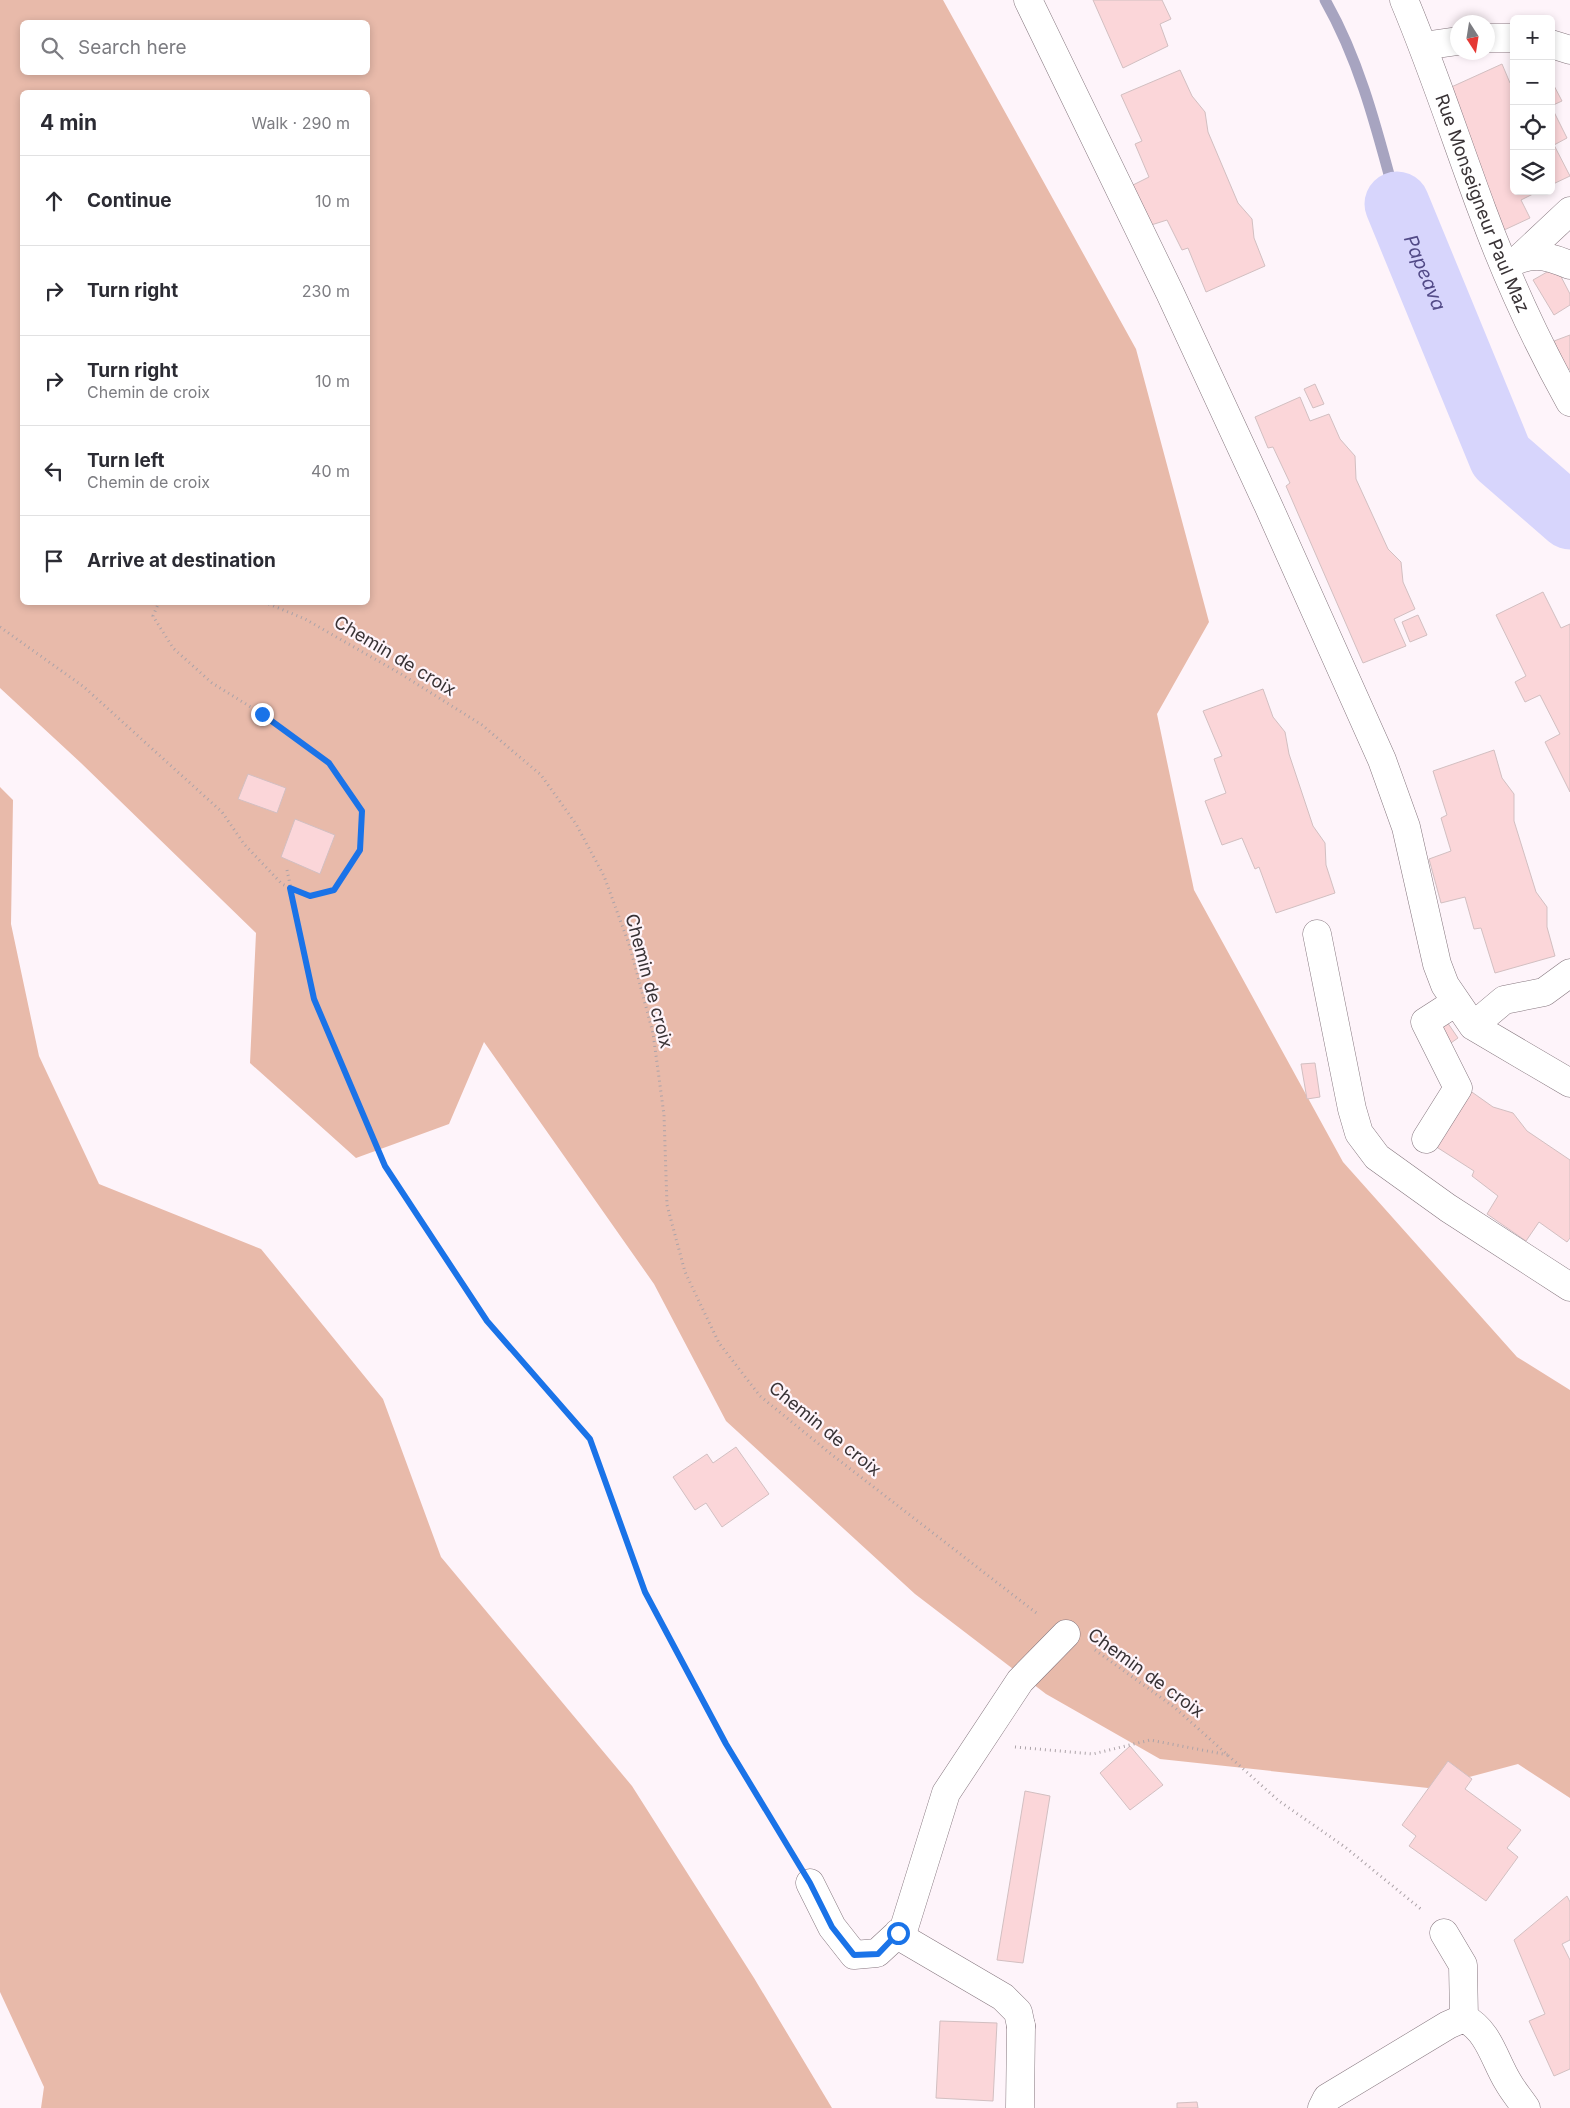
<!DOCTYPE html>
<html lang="en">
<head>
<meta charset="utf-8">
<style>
	body { margin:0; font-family:Inter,sans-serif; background:#f7f7f7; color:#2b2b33 }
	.controls { position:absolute; right:15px; top:15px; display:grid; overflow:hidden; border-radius:8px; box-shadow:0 2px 8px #0003 }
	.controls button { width:45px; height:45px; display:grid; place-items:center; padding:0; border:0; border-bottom:1px solid #e1e1e2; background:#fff; color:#2b2b33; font:25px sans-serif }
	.compass { position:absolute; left:1450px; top:15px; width:45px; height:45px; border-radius:50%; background:#fff; box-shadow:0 2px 8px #0003; rotate:168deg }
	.stop { position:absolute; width:15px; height:15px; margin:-11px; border:4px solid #1a73e8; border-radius:50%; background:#fff }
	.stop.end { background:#1a73e8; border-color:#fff; box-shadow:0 1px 5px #0008 }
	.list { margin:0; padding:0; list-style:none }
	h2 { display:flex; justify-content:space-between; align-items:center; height:65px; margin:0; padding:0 20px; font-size:21px }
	h2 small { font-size:16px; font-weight:400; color:#7c7c81 }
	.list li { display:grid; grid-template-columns:32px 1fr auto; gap:15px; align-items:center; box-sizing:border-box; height:90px; padding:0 20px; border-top:1px solid #e1e1e2 }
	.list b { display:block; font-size:19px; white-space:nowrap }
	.list p { margin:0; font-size:16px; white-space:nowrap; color:#7c7c81 }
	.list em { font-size:16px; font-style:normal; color:#7c7c81 }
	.icon { flex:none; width:28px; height:28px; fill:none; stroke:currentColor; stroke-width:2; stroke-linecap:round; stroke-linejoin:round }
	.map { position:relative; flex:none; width:1570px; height:2108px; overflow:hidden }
	.search { position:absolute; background:#fff; box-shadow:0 2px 8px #0003; left:20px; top:20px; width:350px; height:55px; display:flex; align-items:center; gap:12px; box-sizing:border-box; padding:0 18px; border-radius:8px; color:#7c7c81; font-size:19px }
	.panel { position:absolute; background:#fff; box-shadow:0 2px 8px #0003; left:20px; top:90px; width:350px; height:515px; border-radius:8px }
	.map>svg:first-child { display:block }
</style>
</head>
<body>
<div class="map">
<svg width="1570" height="2108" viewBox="0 0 1570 2108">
	<rect width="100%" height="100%" fill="#fef4fa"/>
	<path fill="#e8baaa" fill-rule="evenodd" d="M 0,0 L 943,0 L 1136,349 L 1209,622 L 1157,714 L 1194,890 L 1343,1162 L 1517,1357 L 1570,1390 L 1570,1798 L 1518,1764 L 1428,1788 L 1160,1759 L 1046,1694 L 915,1594 L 726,1421 L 654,1284 L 484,1042 L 449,1124 L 356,1158 L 250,1063 L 256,933 L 81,763 L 0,688 ZM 22,22 L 368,22 L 368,72 L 22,72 ZM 22,92 L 368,92 L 368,602 L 22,602 Z
		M 0,787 L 13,800 L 11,924 L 39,1056 L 99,1184 L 261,1249 L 383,1399 L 441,1557 L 632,1786 L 754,1978 L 832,2108 L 41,2108 L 44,2087 L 0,1992 Z"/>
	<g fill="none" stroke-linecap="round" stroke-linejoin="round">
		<path stroke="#a7a4c0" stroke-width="11" d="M 1325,0 C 1361,63 1378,134 1397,204"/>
		<path stroke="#d7d5fc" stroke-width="65" id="s1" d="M 1397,204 L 1501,457 L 1570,517"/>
	</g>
	<path fill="#fbd6d9" stroke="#d2bfc1" d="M 1093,0 L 1162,0 L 1171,19 L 1160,24 L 1168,46 L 1123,68 Z
		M 1502,64 L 1510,83 L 1514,81 L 1514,191 L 1539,191 L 1521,200 L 1530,218 L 1502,231 L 1447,89 Z
		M 1180,70 L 1192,96 L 1205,112 L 1208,132 L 1238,203 L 1252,219 L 1254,238 L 1265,266 L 1206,292 L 1188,248 L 1182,250 L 1167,220 L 1148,226 L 1131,186 L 1149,177 L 1135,144 L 1142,141 L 1121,95 Z
		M 1551,80 L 1562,101 L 1551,106 L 1567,138 L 1554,145 L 1570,176 L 1551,185 Z
		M 1556,267 L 1570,294 L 1570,305 L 1554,315 L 1533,280 Z
		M 1570,335 L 1570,369 L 1567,370 L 1554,341 Z
		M 1315,384 L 1324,404 L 1313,408 L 1304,389 Z
		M 1300,397 L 1310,421 L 1329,414 L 1340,439 L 1355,456 L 1356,479 L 1388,549 L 1401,562 L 1403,582 L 1415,609 L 1394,619 L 1406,646 L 1363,663 L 1286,486 L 1290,483 L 1273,447 L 1268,448 L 1255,417 Z
		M 1543,592 L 1561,628 L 1570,624 L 1570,792 L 1545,742 L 1560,734 L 1540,695 L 1525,702 L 1515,682 L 1526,676 L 1496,615 Z
		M 1418,615 L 1427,635 L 1410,642 L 1402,622 Z
		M 1263,689 L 1273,717 L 1285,732 L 1289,754 L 1313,826 L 1325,843 L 1326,865 L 1335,893 L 1276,913 L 1259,867 L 1255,869 L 1242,838 L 1222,845 L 1205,801 L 1226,793 L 1214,759 L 1222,756 L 1203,711 Z
		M 1494,750 L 1502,778 L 1514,794 L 1514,821 L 1536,892 L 1547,907 L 1547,927 L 1555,956 L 1495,973 L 1481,928 L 1474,929 L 1465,897 L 1441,903 L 1429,859 L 1451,851 L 1441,818 L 1447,815 L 1433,771 Z
		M 248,774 L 286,788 L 277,813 L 238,799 Z
		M 295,819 L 335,835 L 320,874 L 281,857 Z
		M 1447,1022 L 1458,1038 L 1445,1047 L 1433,1031 Z
		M 1315,1063 L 1320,1097 L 1307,1099 L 1301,1064 Z
		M 1469,1090 L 1493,1107 L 1513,1113 L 1527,1131 L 1570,1160 L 1570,1238 L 1567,1242 L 1539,1222 L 1526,1241 L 1487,1214 L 1498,1196 L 1472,1176 L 1474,1171 L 1435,1146 Z
		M 736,1447 L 769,1494 L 722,1527 L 706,1503 L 695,1510 L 673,1477 L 707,1454 L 713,1463 Z
		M 1130,1746 L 1163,1785 L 1130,1810 L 1100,1773 Z
		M 1448,1761 L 1472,1779 L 1465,1789 L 1521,1830 L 1507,1848 L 1518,1857 L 1486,1901 L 1409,1846 L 1416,1836 L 1402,1825 Z
		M 1025,1791 L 1050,1796 L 1023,1963 L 997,1960 Z
		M 1567,1896 L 1570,1902 L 1570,1940 L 1562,1944 L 1570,1960 L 1570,2069 L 1554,2076 L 1529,2021 L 1545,2014 L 1514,1940 Z
		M 940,2021 L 997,2023 L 993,2101 L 936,2098 Z
		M 1197,2102 L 1198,2108 L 1177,2108 L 1177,2103 Z"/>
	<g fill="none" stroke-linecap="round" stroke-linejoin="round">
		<g stroke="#86777f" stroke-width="29">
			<path id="minor" d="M 1028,0 L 1170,293 L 1268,505 L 1382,760 L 1406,827 L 1437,964 L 1445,985 L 1473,1026 L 1570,1083
				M 1488,38 L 1514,38
				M 1551,44 L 1570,50
				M 1423,46 L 1458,41
				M 1521,257 L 1570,211
				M 1505,265 C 1532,252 1543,254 1570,265
				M 1317,934 L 1352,1109 L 1359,1133 L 1377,1157 L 1448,1208 L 1570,1287
				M 1473,1026 L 1504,1000 L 1544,992 L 1570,973
				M 1426,1139 L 1458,1088 L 1425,1022 L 1456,1002
				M 810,1883 L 832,1927 L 854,1955 L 877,1953 L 904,1928 L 946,1793 L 1020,1681 L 1066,1634
				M 898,1933 L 904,1939 L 1003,1997 L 1018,2012 L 1021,2026
				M 1444,1933 L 1463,1965 L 1464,2018
				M 1464,2018 C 1489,2031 1494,2059 1508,2082 C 1513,2091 1520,2099 1526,2108
				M 1322,2108 L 1327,2098 L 1448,2025 L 1464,2018"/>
		</g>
		<g stroke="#86777f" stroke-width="29">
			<g id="major">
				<path id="s2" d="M 1404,0 C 1433,69 1456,140 1482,210 C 1506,275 1536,341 1570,402"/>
				<path d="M 1020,2108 L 1021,2026"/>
			</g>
		</g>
		<path stroke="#aca3a8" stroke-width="3" stroke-dasharray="1 4" stroke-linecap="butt" d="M 264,602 L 305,619 L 401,674 L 482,725 L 541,775 L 576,824 L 604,876 L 630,947 L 653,1033 L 664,1115 L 667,1205 L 685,1272 L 719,1343 L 760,1396 L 831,1454 L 1039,1615
			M 0,627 L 84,687 L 222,812 L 244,844 L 282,884 L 310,896 L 334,890 L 359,850 L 362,811 L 329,763 L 262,714 L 212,683 L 173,648 L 153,616 L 159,602
			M 287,870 L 314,999 L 385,1166 L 487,1321 L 590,1439 L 645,1592 L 726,1744 L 794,1857
			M 1095,1650 L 1174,1707 L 1279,1801 L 1345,1847 L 1422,1910
			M 1015,1747 L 1093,1754 L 1150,1740 L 1228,1755"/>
		<use href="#minor" stroke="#fff" stroke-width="28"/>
		<use href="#major" stroke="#fff" stroke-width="28"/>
	</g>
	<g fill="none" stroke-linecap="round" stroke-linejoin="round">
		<path stroke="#1a73e8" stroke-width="6" d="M 262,714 L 329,763 L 362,811 L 360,850 L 334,890 L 310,896 L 290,888 L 314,999 L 385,1166 L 487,1321 L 590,1439 L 645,1592 L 726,1744 L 810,1883 L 832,1927 L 854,1955 L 878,1954 L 898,1933"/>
	</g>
	<g text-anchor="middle" stroke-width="4.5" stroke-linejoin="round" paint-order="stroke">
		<g font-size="18" fill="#383235" stroke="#fef4fa">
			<text dy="6" stroke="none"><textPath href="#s2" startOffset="218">Rue Monseigneur Paul Maz</textPath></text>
			<text transform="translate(395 656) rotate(31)" y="6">Chemin de croix</text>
			<text transform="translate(649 981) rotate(75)" y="6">Chemin de croix</text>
			<text transform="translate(825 1429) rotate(39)" y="6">Chemin de croix</text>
			<text transform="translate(1146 1673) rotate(36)" y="6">Chemin de croix</text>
		</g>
		<g font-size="19" font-style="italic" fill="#524a87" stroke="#fef4fa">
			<text dy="7" stroke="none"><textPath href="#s1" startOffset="74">Papeava</textPath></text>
		</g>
	</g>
</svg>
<div class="controls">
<button>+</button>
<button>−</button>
<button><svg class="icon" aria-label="locate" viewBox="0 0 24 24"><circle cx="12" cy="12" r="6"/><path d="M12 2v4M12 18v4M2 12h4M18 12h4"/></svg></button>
<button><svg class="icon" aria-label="layers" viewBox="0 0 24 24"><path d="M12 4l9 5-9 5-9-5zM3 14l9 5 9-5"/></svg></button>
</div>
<svg class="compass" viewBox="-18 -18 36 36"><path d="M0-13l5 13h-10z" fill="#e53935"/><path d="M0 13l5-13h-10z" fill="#7c7c81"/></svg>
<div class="stop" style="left:898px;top:1933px"></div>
<div class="stop end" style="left:262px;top:714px"></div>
<div class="search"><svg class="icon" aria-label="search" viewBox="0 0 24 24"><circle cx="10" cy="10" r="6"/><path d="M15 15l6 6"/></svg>Search here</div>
<section class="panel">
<h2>4 min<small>Walk · 290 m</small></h2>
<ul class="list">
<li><svg class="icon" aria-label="ahead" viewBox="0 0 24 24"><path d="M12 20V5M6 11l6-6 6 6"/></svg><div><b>Continue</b></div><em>10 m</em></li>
<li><svg class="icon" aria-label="right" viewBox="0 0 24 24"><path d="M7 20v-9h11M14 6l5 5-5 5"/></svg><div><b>Turn right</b></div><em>230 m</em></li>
<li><svg class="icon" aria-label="right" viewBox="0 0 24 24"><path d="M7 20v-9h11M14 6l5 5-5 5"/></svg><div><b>Turn right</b><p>Chemin de croix</p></div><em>10 m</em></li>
<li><svg class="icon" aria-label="left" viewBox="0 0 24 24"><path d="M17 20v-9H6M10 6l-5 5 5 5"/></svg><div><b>Turn left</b><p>Chemin de croix</p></div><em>40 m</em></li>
<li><svg class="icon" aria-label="arrive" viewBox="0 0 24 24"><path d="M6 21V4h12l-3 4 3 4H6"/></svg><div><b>Arrive at destination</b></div></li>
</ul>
</section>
</div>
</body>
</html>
